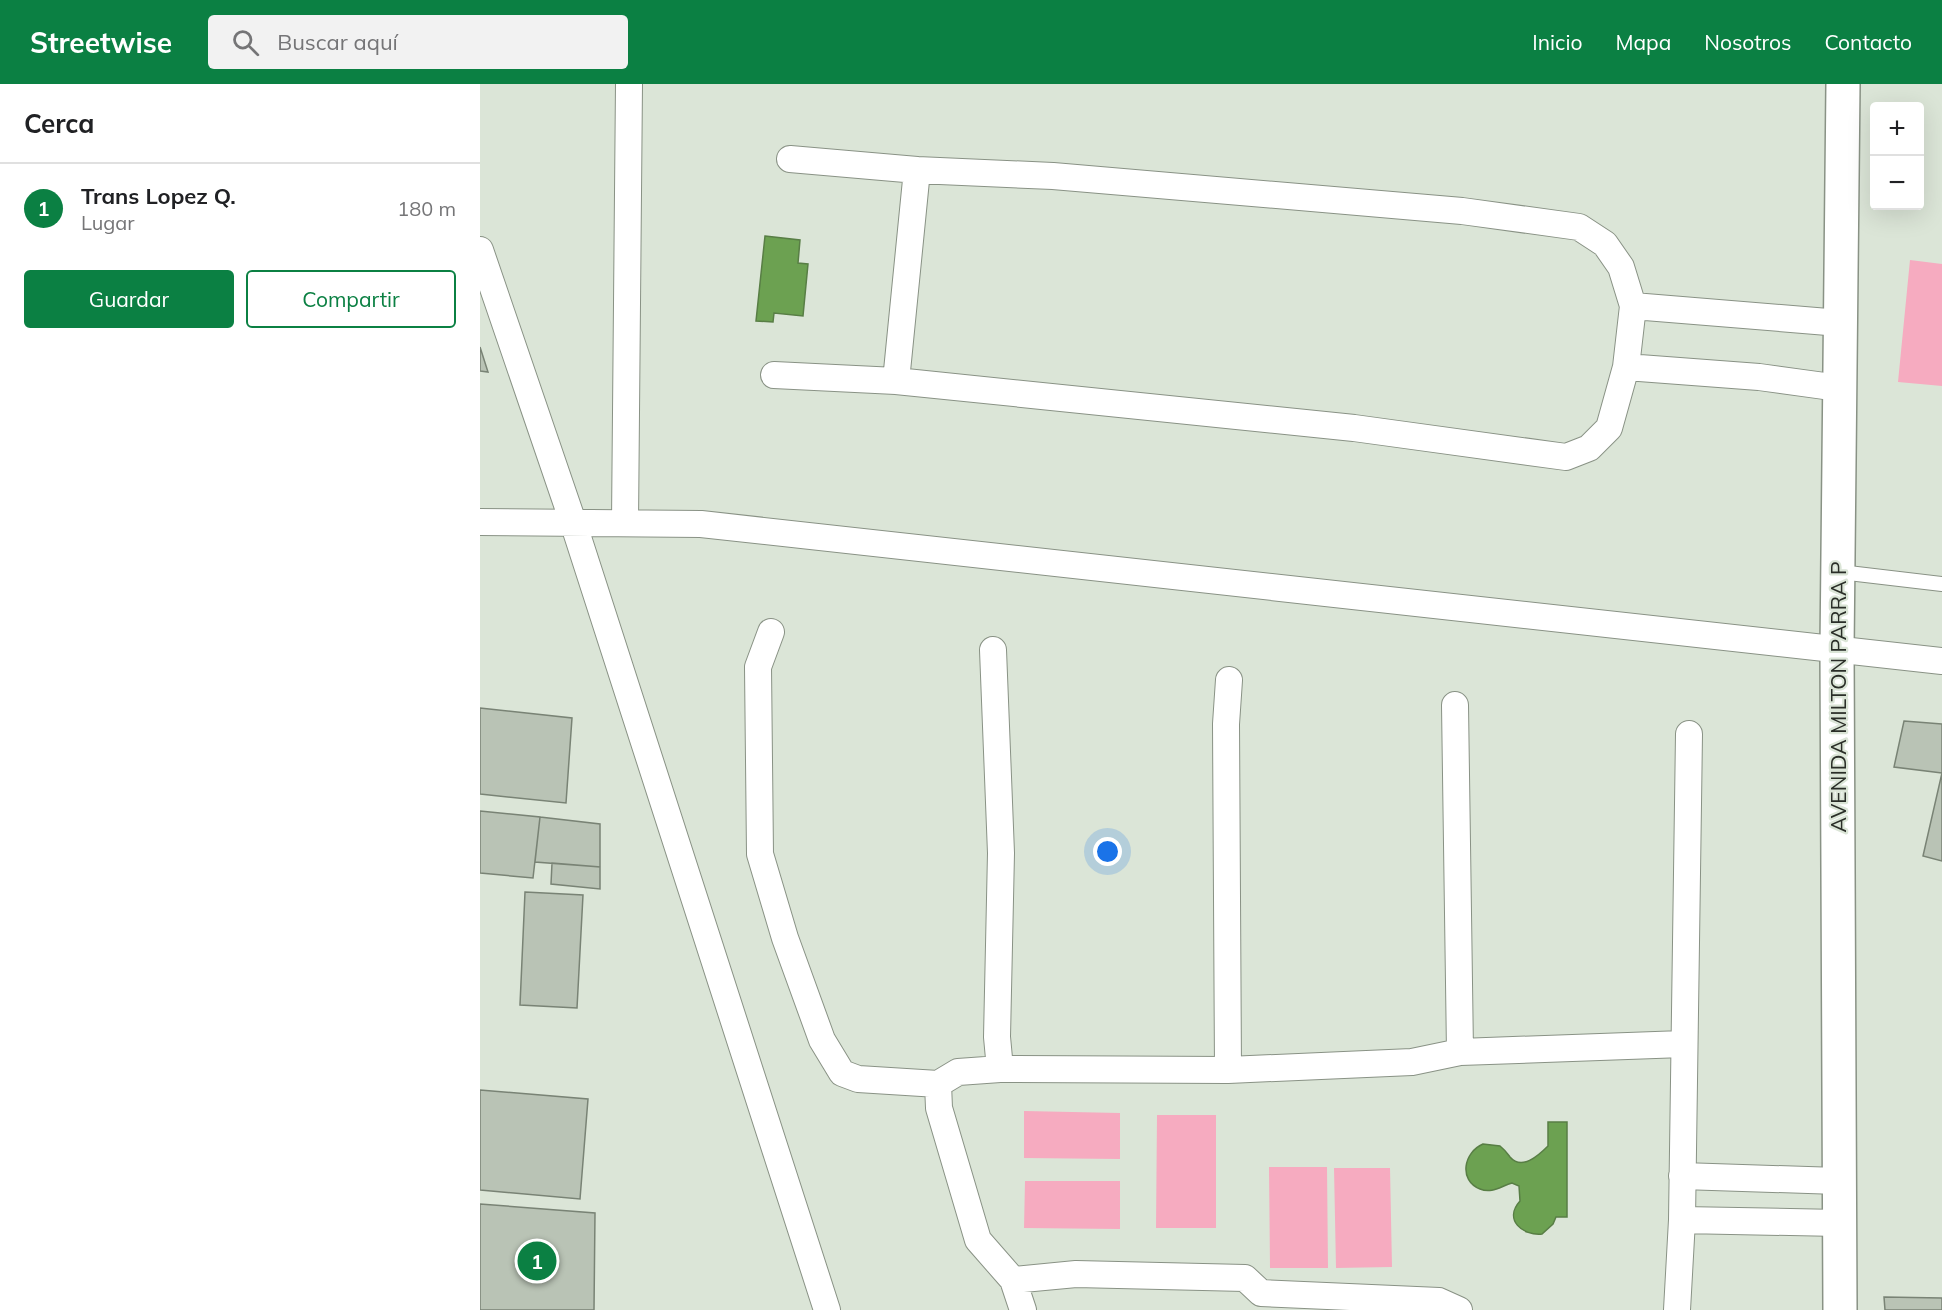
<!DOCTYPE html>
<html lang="es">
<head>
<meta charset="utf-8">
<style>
	body { margin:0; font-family:Mulish,sans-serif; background:#f2f2f2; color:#202124 }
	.controls { position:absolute; right:18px; top:18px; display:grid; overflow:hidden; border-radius:6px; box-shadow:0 6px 24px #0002 }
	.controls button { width:54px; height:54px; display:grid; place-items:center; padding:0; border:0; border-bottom:2px solid #e0e0e0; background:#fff; color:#202124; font:30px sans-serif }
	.you { position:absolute; left:628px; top:768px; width:21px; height:21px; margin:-15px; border:4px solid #fff; border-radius:50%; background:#1a73e8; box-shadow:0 0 0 9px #1a73e833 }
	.badge { display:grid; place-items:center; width:39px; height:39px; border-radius:50%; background:#0b8043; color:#fff; font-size:20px; font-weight:700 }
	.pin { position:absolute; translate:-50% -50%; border:3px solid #fff; box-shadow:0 2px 6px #0006 }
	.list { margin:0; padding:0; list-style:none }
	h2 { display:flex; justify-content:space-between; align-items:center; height:78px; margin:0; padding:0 24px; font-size:26px }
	h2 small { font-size:20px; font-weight:400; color:#757577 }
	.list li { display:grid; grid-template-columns:39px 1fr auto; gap:18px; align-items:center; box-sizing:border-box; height:90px; padding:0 24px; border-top:2px solid #e0e0e0 }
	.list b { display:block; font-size:22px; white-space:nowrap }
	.list p { margin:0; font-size:20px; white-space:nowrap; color:#757577 }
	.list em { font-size:20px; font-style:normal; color:#757577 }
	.actions { display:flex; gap:12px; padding:18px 24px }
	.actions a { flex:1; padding:14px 0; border:2px solid #0b8043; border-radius:6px; text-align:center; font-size:21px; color:#0b8043 }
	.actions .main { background:#0b8043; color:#fff }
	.icon { flex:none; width:33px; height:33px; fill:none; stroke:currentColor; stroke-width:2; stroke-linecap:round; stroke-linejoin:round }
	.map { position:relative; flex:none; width:1462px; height:1226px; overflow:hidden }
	header { display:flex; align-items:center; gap:36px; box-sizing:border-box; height:84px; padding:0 30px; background:#0b8043; color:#fff }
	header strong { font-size:28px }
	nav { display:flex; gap:33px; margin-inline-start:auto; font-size:21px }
	.search { width:420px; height:54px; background:#f2f2f2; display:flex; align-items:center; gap:15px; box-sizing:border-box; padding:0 21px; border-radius:6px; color:#757577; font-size:22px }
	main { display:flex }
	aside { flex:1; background:#fff }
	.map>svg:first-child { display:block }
</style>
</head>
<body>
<header>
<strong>Streetwise</strong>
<div class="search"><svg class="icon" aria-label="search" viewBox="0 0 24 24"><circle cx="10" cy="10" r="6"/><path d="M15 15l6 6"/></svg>Buscar aquí</div>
<nav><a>Inicio</a><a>Mapa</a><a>Nosotros</a><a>Contacto</a></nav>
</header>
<main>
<aside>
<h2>Cerca<small></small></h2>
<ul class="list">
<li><span class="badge">1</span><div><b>Trans Lopez Q.</b><p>Lugar</p></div><em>180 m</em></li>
</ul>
<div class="actions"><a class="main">Guardar</a><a>Compartir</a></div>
</aside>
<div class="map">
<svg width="1462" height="1226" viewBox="0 0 1462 1226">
	<rect width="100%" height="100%" fill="#dbe5d7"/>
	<path fill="#f6abc0" d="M 1430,176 L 1462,180 L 1462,302 L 1418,298 Z
		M 544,1027 L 640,1029 L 640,1075 L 544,1074 Z
		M 677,1031 L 736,1031 L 736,1144 L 676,1144 Z
		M 789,1083 L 847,1083 L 848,1184 L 790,1184 Z
		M 854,1084 L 910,1084 L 912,1183 L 856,1184 Z
		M 545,1097 L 640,1097 L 640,1145 L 544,1144 Z"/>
	<path fill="#6ca151" stroke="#587e45" stroke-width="1.5" d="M 285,152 L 320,156 L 318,179 L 328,180 L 323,232 L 294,229 L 293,238 L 276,237 Z
		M 1068,1038 L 1087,1038 L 1087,1133 L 1076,1133 L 1073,1140 L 1062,1150 C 1043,1152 1023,1136 1040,1117 L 1039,1102 L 1032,1099 C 1021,1102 1012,1110 1000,1105 C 978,1096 984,1068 1003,1060 L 1020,1062 C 1025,1066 1027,1069 1030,1073 C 1042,1087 1059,1071 1068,1062 Z"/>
	<path fill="#b9c3b5" stroke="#798375" stroke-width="1.5" d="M 0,263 L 8,288 L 0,287 Z
		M 0,624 L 92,634 L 86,719 L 0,710 Z
		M 1424,637 L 1462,640 L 1462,777 L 1443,772 L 1462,689 L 1414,683 Z
		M 0,727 L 60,733 L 53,794 L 0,789 Z
		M 60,733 L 120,740 L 120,783 L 55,778 Z
		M 72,779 L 120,783 L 120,805 L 71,800 Z
		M 45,808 L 103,811 L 97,924 L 40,921 Z
		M 0,1006 L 108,1015 L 100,1115 L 0,1106 Z
		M 0,1120 L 115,1129 L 114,1226 L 0,1226 Z
		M 1404,1213 L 1462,1214 L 1462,1226 L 1405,1226 Z"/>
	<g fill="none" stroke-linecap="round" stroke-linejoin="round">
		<g stroke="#899285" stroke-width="16">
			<path id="lane" d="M 1360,488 L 1462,500"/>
		</g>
		<g stroke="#899285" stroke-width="28">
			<path id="street" d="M 310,75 L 437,86
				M 437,86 L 573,92 L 982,127 L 1099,143 L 1125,160 L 1141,183 L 1153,222 L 1146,283 L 1129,344 L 1109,364 L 1086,373 L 874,344 L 416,297 Z
				M 0,166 L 94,441 L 347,1226
				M 1153,222 L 1360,239
				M 1146,283 L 1279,293 L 1359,304
				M 294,291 L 416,297
				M 0,438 L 221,440 L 1462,577
				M 145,439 L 149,0
				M 291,548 L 278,583 L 280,770 L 305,854 L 342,956 L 362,989 L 378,995 L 458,1000 L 478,988 L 520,985 L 748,986 L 932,978 L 980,968 L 1203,960
				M 513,566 L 521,769 L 517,953 L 520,985
				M 975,621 L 980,968
				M 748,986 L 746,640 L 749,596
				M 458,1000 L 459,1024 L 498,1156 L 533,1196 L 543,1226
				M 1202,1092 L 1358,1097
				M 1202,1136 L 1359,1139
				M 533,1196 L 596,1190 L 765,1194 L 781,1209 L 959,1217 L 979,1226
				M 1197,1226 L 1202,1136 L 1209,650"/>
		</g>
		<g stroke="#899285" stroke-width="36">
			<path id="secondary" d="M 1360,1226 L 1357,565 L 1363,0"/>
		</g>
		<use href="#lane" stroke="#fff" stroke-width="14"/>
		<use href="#street" stroke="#fff" stroke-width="26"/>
		<use href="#secondary" stroke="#fff" stroke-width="33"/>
	</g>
	<g text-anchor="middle" stroke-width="4.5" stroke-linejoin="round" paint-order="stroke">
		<g font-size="21" fill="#2a2e28" stroke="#dbe5d7">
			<text transform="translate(1359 613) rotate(-90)" y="7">AVENIDA MILTON PARRA P</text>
		</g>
	</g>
</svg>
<div class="controls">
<button>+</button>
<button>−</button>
</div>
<div class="you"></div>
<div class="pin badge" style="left:57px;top:1177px">1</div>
</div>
</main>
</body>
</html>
